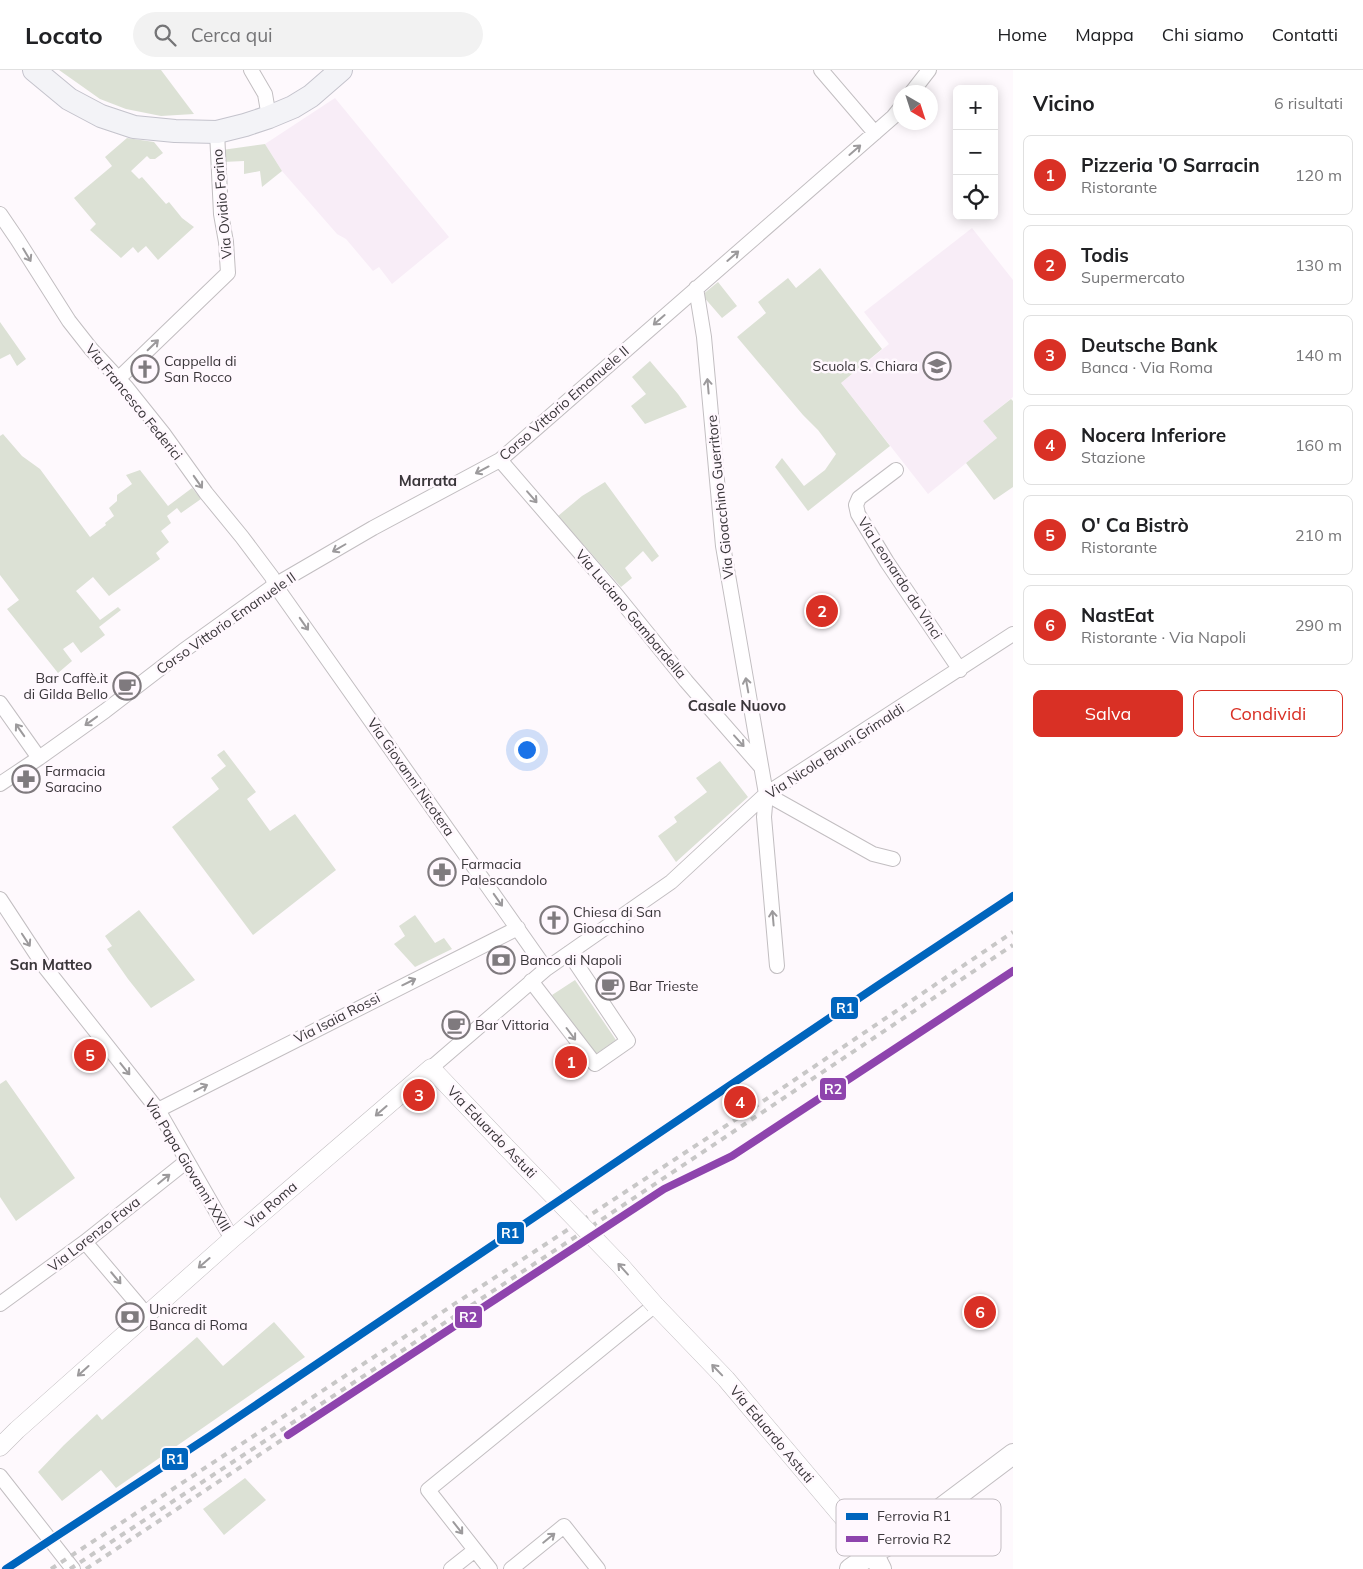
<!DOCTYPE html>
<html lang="it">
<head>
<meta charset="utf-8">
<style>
	body { margin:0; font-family:Mulish,sans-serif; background:#f2f2f2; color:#202124 }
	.controls { position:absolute; right:15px; top:15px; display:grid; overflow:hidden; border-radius:8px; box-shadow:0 2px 12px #0003 }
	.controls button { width:45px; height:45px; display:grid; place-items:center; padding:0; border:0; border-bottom:1px solid #e0e0e0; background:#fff; color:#202124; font:25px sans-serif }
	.compass { position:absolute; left:893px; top:15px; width:45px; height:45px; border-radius:50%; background:#fff; box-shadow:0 2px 12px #0003; rotate:141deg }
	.you { position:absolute; left:526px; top:679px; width:18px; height:18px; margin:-12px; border:4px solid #fff; border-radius:50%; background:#1a73e8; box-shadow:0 0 0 8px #1a73e833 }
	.badge { display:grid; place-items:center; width:32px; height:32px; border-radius:50%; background:#d93025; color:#fff; font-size:16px; font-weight:700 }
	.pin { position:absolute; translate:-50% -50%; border:2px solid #fff; box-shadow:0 1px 5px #0006 }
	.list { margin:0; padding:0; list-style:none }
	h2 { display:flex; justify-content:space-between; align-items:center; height:65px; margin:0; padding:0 20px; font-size:21px }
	h2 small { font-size:16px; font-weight:400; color:#757577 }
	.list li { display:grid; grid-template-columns:32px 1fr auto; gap:15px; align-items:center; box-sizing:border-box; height:80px; margin:0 10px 10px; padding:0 10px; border:1px solid #e0e0e0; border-radius:8px }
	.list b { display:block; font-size:19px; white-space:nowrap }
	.list p { margin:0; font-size:16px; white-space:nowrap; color:#757577 }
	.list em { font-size:16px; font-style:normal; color:#757577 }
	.actions { display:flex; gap:10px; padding:15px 20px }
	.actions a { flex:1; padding:11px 0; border:1px solid #d93025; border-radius:8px; text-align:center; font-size:18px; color:#d93025 }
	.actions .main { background:#d93025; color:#fff }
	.icon { flex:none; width:28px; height:28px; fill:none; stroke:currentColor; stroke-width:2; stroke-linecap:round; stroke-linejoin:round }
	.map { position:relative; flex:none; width:1013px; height:1499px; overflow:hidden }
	header { display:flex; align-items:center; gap:30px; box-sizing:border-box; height:70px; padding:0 25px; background:#fff; border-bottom:1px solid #e0e0e0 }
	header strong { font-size:24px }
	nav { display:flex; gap:28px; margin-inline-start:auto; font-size:18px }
	.search { width:350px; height:45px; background:#f2f2f2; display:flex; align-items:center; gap:12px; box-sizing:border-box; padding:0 18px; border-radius:28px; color:#757577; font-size:19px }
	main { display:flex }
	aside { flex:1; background:#fff }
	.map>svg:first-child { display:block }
</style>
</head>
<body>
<header>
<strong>Locato</strong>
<div class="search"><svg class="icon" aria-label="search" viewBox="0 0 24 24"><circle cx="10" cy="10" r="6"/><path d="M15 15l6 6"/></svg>Cerca qui</div>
<nav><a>Home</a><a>Mappa</a><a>Chi siamo</a><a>Contatti</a></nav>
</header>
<main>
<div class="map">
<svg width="1013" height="1499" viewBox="0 0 1013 1499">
	<rect width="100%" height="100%" fill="#fef9fd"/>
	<path fill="#f8edf7" d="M 335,28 L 449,167 L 392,214 L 379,197 L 373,201 L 346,169 L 337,164 L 282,101 L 265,74 Z
		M 972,158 L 1013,210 L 1013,327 L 983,351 L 997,368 L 928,424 L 841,313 L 889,274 L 864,242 Z"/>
	<path fill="#dce1d5" d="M 59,0 L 161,0 L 194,44 L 161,46 L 126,39 L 100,29 Z
		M 127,68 L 154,72 L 163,83 L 155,89 L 150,89 L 147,86 L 131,101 L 139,109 L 142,107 L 166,134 L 169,132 L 182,148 L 194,157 L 158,190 L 146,176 L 138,183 L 133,177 L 121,188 L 90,160 L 96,154 L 74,128 L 112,96 L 105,87 Z
		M 265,74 L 282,101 L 262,117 L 260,101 L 244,104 L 244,91 L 223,92 L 222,80 Z
		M 820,198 L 882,279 L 841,313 L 890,376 L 808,441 L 775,397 L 782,388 L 804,416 L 825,400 L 836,384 L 818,360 L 803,345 L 737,267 L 766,243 L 758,232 L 788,208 L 796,218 Z
		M 718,212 L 737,236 L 722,248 L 702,225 Z
		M 0,252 L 26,289 L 17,296 L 10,284 L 0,289 Z
		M 650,291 L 678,324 L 687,337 L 645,354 L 631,336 L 646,324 L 632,307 Z
		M 1011,329 L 1013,331 L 1013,417 L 994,430 L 966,393 L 997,368 L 983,351 Z
		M 3,364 L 22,386 L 40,399 L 90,467 L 106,455 L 105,453 L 114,446 L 109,438 L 117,431 L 117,425 L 132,414 L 126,405 L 140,400 L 168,436 L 192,418 L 201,429 L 181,443 L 177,438 L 167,446 L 171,453 L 161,461 L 169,472 L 156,483 L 160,489 L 109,526 L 93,507 L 76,521 L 100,550 L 118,537 L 121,540 L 99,557 L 105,565 L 81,583 L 73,572 L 63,579 L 72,591 L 58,603 L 7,539 L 19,530 L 0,505 L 0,366 Z
		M 605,412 L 659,486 L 652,492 L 643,481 L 625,498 L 632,508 L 621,517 L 558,446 L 582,426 Z
		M 224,680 L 256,722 L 247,729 L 270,761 L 295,744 L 336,800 L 253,865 L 172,757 L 219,719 L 211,708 L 226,696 L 217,685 Z
		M 720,691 L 748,727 L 676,792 L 658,766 L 677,752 L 674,747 L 707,722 L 696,708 Z
		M 139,840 L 195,910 L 151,938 L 128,909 L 107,879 L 112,876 L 105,866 Z
		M 415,845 L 435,873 L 444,868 L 452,879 L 415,897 L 394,874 L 405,866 L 399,856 Z
		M 575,910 L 616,970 L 593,986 L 552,925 Z
		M 6,1010 L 75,1108 L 16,1151 L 0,1127 L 0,1014 Z
		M 274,1252 L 305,1287 L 116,1418 L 101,1400 L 62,1431 L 38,1402 L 64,1375 L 97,1344 L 102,1350 L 197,1267 L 223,1296 Z
		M 245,1408 L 266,1430 L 224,1465 L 203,1439 Z"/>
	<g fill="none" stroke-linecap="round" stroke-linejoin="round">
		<g stroke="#c2bec1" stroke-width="16">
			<path id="minor" d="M 251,0 L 265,24 L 269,47
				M 821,0 L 875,63
				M 912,22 L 929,0
				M 0,144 L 17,169 L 69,251 L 91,279 L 127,318 L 163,363 L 206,423 L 242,467 L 272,507 L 275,515 L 546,899
				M 696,218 L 704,267 L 723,476 L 766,724 L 764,747 L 777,896
				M 118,309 L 228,203 L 226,172 L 221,144 L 217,62
				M 500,390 L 614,522 L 686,611 L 761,697
				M 896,400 L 859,428 L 856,435 L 858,444 L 887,492 L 960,600
				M 0,633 L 39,688
				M 0,714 L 39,688 L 105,641 L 183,581 L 275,515 L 373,458 L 500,390 L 893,47 L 901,37
				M 766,724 L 873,784 L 893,789
				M 0,829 L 44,896 L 158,1040 L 232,1169
				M 531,911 L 595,994 L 628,971 L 569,883
				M 431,998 L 546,899 L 671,812 L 766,724 L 1013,564
				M 158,1040 L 518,858
				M 85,1172 L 146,1244
				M 0,1234 L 85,1172 L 187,1091
				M 0,1406 L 73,1499
				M 451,1499 L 475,1480
				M 490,1499 L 428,1420 L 655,1235
				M 511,1499 L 564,1456 L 598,1499"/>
		</g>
		<g stroke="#c2bec1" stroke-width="19">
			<path id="tertiary" d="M 655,1235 L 726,1309 L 873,1483
				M 0,1377 L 17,1360 L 232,1169 L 431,998 L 505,1076"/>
		</g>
		<g stroke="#c2bec1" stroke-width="22">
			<path id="secondary" d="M 873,1483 L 881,1499
				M 850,1499 L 873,1483 L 900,1469 L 1013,1384"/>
		</g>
		<g stroke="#c4c3cc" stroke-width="24">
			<path id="primary" d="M 34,0 L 69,29 L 101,46 L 134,57 L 175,61 L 217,62 L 245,55 L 269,47 L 293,37 L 311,26 L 341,0"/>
		</g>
		<use href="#minor" stroke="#fffeff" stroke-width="14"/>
		<use href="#tertiary" stroke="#fffeff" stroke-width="18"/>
		<use href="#secondary" stroke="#fffeff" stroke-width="20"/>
		<use href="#primary" stroke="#f3f3f7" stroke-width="22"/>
		<path stroke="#c8c7c7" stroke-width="4" stroke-dasharray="6 6" stroke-linecap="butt" d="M 51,1499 L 750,1040 L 1013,862
			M 70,1499 L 601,1150 L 1013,875
			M 86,1499 L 488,1234 L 664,1119 L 732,1086 L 1013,901"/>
		<g stroke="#c2bec1" stroke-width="19" stroke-linecap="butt">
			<path id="tertiary-bridge" d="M 505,1076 L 620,1195 L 655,1235"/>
		</g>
		<use href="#tertiary-bridge" stroke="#fffeff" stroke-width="18"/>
		<g stroke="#fff8fe" stroke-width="11">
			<path id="rail-1" d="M 6,1499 L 210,1366 L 877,916 L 1013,826"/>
		</g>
		<g stroke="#fff8fe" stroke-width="11">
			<path id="rail-2" d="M 288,1365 L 664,1119 L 732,1086 L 1013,901"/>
		</g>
		<use href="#rail-1" stroke="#0065bd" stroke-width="8"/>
		<use href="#rail-2" stroke="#8e44ad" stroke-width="8"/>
	</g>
	<defs><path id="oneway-shaft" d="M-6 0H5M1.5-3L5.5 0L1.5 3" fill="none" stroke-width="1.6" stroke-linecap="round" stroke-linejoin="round" transform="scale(1.25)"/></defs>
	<g stroke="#9c9a9c">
		<use href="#oneway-shaft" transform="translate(855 80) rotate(-41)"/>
		<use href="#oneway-shaft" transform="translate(27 185) rotate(59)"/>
		<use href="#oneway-shaft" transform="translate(733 186) rotate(-41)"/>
		<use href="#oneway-shaft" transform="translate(659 250) rotate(139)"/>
		<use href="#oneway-shaft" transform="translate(153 275) rotate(-44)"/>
		<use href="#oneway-shaft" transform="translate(708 316) rotate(-95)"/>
		<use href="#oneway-shaft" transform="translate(482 400) rotate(152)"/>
		<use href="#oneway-shaft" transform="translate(198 412) rotate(55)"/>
		<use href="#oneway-shaft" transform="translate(532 427) rotate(49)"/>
		<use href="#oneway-shaft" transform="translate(339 478) rotate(150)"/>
		<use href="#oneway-shaft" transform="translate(304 554) rotate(55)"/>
		<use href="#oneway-shaft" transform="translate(747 615) rotate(-100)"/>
		<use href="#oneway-shaft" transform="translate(91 651) rotate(144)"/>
		<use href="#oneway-shaft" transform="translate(20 660) rotate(-125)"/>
		<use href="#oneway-shaft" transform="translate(739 671) rotate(48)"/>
		<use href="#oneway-shaft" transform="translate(498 830) rotate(55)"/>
		<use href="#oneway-shaft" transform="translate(773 848) rotate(-95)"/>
		<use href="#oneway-shaft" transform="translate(26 870) rotate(57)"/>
		<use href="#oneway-shaft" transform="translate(409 912) rotate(-26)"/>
		<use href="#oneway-shaft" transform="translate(571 964) rotate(53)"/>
		<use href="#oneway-shaft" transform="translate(125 999) rotate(51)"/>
		<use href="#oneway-shaft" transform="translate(201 1018) rotate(-27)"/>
		<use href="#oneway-shaft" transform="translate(381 1041) rotate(139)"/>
		<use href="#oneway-shaft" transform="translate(164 1109) rotate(-39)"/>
		<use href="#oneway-shaft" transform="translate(204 1193) rotate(139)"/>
		<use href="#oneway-shaft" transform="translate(623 1199) rotate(-132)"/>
		<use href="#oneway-shaft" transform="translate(116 1208) rotate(50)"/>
		<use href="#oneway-shaft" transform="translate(717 1300) rotate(-134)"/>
		<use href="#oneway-shaft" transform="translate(83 1301) rotate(138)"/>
		<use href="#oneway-shaft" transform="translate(458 1458) rotate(52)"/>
		<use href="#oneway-shaft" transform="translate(549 1468) rotate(-39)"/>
	</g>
	<defs>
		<g id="school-ring" transform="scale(1.4375)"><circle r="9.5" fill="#fff8fe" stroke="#7f7a7e" stroke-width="1.5"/><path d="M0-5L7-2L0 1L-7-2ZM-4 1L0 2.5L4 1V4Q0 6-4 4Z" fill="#7f7a7e"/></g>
		<g id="church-ring" transform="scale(1.4375)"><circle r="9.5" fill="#fff8fe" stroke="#7f7a7e" stroke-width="1.5"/><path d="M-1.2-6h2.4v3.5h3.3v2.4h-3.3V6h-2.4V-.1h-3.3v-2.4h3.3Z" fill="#7f7a7e"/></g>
		<g id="cafe-ring" transform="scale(1.4375)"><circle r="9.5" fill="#fff8fe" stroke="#7f7a7e" stroke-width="1.5"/><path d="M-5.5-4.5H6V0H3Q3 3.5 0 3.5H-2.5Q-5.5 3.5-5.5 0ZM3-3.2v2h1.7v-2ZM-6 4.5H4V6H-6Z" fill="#7f7a7e"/></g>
		<g id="pharmacy-ring" transform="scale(1.4375)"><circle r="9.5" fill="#fff8fe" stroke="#7f7a7e" stroke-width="1.5"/><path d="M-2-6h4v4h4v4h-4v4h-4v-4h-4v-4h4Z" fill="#7f7a7e"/></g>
		<g id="bank-ring" transform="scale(1.4375)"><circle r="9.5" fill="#fff8fe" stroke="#7f7a7e" stroke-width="1.5"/><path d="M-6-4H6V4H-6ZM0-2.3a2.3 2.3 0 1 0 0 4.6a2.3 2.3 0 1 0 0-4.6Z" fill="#7f7a7e"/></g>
	</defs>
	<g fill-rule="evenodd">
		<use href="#school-ring" x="937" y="296"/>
		<use href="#church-ring" x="145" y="299"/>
		<use href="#cafe-ring" x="127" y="616"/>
		<use href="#pharmacy-ring" x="26" y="709"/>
		<use href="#pharmacy-ring" x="442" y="802"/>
		<use href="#church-ring" x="554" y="850"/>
		<use href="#bank-ring" x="501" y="890"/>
		<use href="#cafe-ring" x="610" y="916"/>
		<use href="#cafe-ring" x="456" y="955"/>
		<use href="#bank-ring" x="130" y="1247"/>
	</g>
	<g text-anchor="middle" stroke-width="5" stroke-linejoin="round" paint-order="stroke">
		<g font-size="14" fill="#3a363a" stroke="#fff8fe">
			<text transform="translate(222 134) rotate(-95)" y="5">Via Ovidio Forino</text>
			<text transform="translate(134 332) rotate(51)" y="5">Via Francesco Federici</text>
			<text transform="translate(564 333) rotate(-41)" y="5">Corso Vittorio Emanuele II</text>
			<text transform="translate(720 427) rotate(-96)" y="5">Via Gioacchino Guerritore</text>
			<text transform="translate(900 508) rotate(57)" y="5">Via Leonardo da Vinci</text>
			<text transform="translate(631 544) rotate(50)" y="5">Via Luciano Gambardella</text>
			<text transform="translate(226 553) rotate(-35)" y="5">Corso Vittorio Emanuele II</text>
			<text transform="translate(835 681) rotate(-33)" y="5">Via Nicola Bruni Grimaldi</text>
			<text transform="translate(411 707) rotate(55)" y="5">Via Giovanni Nicotera</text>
			<text transform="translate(337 948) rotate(-27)" y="5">Via Isaia Rossi</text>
			<text transform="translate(492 1062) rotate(46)" y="5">Via Eduardo Astuti</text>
			<text transform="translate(188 1095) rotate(59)" y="5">Via Papa Giovanni XXIII</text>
			<text transform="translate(271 1135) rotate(-41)" y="5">Via Roma</text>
			<text transform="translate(94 1164) rotate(-38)" y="5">Via Lorenzo Fava</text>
			<text transform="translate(772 1364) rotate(50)" y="5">Via Eduardo Astuti</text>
		</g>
		<g font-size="14" fill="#3a363a" stroke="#fff8fe" text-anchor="start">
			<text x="164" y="296">Cappella di<tspan x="164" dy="16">San Rocco</tspan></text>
			<text x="918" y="301" text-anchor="end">Scuola S. Chiara</text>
			<text x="108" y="613" text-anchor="end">Bar Caffè.it<tspan x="108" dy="16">di Gilda Bello</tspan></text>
			<text x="45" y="706">Farmacia<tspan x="45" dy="16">Saracino</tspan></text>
			<text x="461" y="799">Farmacia<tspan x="461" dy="16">Palescandolo</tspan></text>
			<text x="573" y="847">Chiesa di San<tspan x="573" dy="16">Gioacchino</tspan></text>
			<text x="520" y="895">Banco di Napoli</text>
			<text x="629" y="921">Bar Trieste</text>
			<text x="475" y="960">Bar Vittoria</text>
			<text x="149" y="1244">Unicredit<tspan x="149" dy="16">Banca di Roma</tspan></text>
		</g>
		<g font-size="15" font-weight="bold" fill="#3a363a" stroke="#fff8fe">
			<text x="428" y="416">Marrata</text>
			<text x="737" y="641">Casale Nuovo</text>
			<text x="51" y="900">San Matteo</text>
		</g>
	</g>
	<rect x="836" y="1429" width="165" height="57" rx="8" fill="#fff8fe" stroke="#c4bec3" stroke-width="1"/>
	<rect x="846" y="1443" width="22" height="7" fill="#0065bd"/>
	<rect x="846" y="1466" width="22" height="6" fill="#8e44ad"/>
	<g font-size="14" fill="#3a363a">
		<text x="877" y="1451">Ferrovia R1</text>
		<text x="877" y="1474">Ferrovia R2</text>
	</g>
	<g stroke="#fff8fe" stroke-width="2">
		<rect x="830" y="926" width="29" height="24" rx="5" fill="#0065bd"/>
		<rect x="819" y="1007" width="28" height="24" rx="5" fill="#8e44ad"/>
		<rect x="496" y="1151" width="29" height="24" rx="5" fill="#0065bd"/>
		<rect x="454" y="1235" width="29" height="24" rx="5" fill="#8e44ad"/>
		<rect x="161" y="1377" width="28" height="24" rx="5" fill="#0065bd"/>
	</g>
	<g font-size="14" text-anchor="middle" font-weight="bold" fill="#fff">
		<text x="845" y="943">R1</text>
		<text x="833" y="1024">R2</text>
		<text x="510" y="1168">R1</text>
		<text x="468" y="1252">R2</text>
		<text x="175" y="1394">R1</text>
	</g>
</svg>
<div class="controls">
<button>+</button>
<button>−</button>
<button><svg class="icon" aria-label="locate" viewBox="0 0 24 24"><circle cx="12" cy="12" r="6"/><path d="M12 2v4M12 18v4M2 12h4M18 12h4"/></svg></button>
</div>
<svg class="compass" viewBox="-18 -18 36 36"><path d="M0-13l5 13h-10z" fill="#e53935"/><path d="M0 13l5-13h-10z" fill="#757577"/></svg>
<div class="you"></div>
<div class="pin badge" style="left:571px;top:992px">1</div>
<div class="pin badge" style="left:822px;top:541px">2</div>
<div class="pin badge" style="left:419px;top:1025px">3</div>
<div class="pin badge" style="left:740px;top:1032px">4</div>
<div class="pin badge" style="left:90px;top:985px">5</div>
<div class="pin badge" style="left:980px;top:1242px">6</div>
</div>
<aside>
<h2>Vicino<small>6 risultati</small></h2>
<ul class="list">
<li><span class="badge">1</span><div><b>Pizzeria 'O Sarracin</b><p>Ristorante</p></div><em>120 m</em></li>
<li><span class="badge">2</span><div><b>Todis</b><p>Supermercato</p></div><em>130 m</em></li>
<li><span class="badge">3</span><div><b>Deutsche Bank</b><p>Banca · Via Roma</p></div><em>140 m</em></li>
<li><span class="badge">4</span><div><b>Nocera Inferiore</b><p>Stazione</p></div><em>160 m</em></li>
<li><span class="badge">5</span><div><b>O' Ca Bistrò</b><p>Ristorante</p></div><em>210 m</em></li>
<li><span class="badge">6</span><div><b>NastEat</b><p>Ristorante · Via Napoli</p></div><em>290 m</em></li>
</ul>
<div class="actions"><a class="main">Salva</a><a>Condividi</a></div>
</aside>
</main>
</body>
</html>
